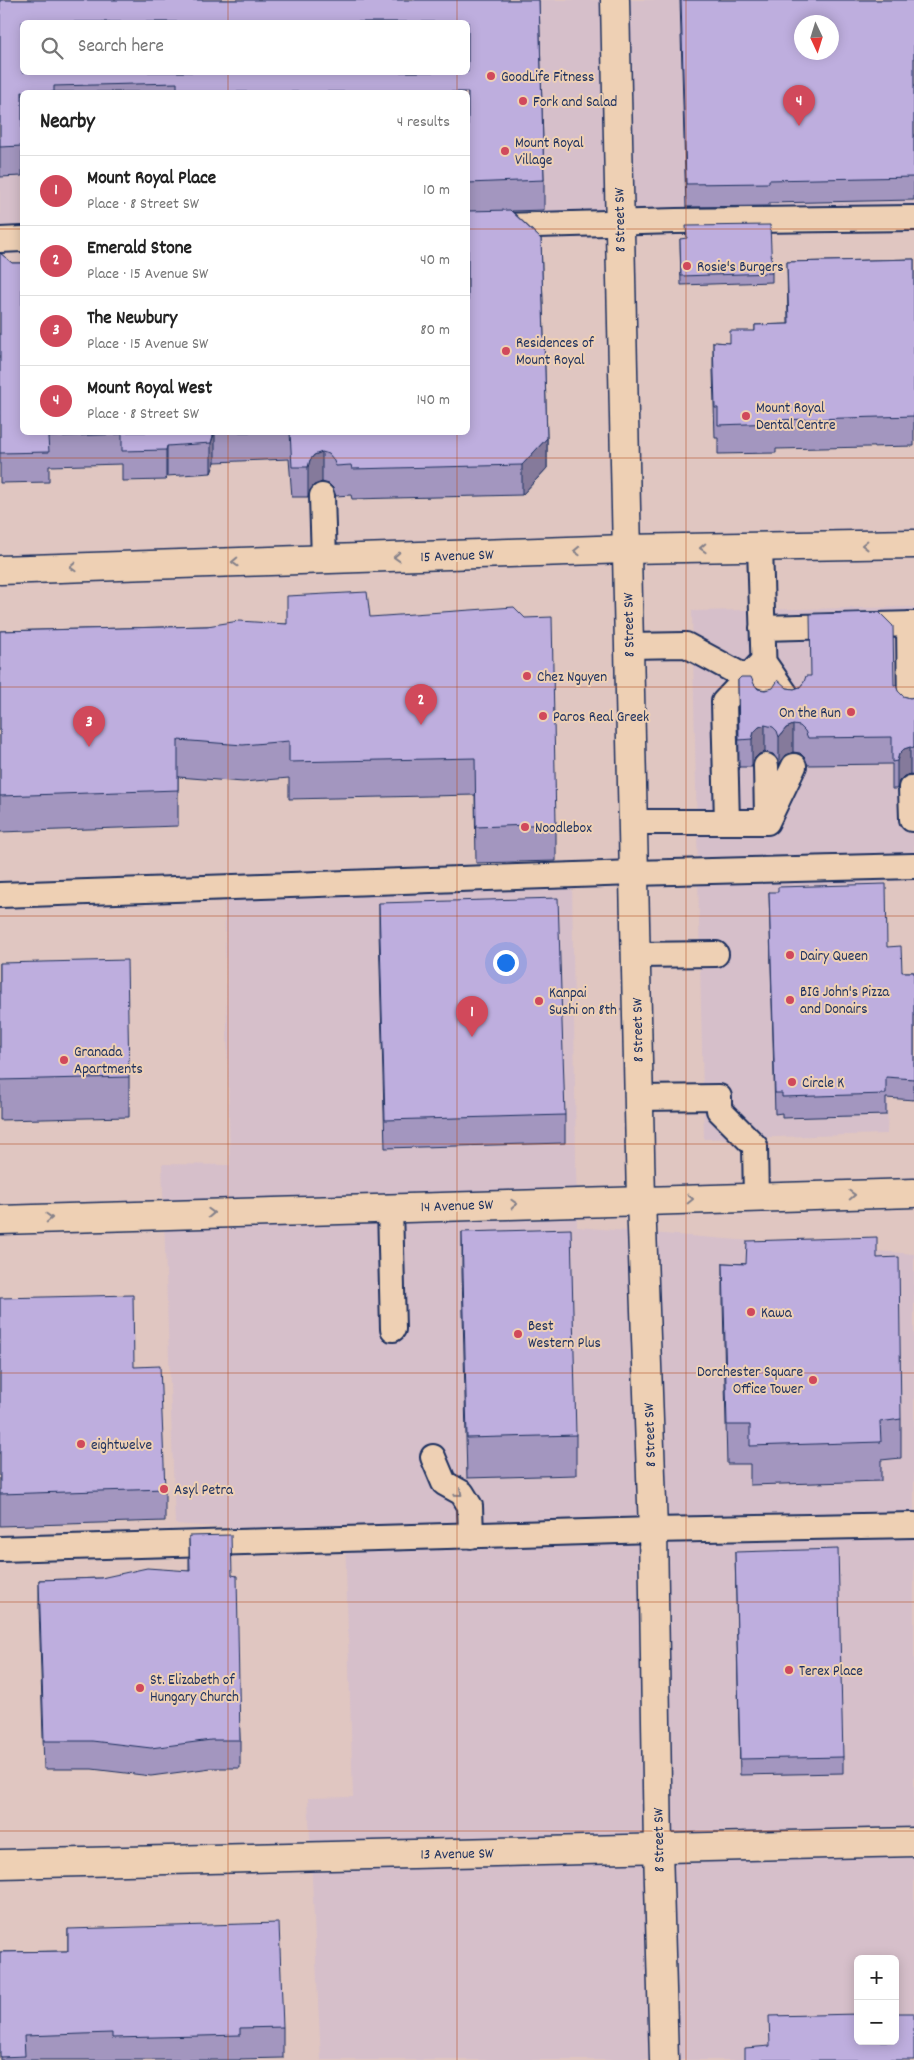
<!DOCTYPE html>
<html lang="en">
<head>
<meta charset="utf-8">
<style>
	body { margin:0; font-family:Dekko,sans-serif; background:#f2f2f2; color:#222 }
	.controls { position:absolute; right:15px; bottom:15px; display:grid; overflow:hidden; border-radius:8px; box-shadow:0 2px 12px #0003 }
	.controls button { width:45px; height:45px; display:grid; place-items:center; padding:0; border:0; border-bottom:1px solid #e0e0e0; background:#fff; color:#222; font:25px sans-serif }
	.compass { position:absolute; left:794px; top:15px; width:45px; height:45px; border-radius:50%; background:#fff; box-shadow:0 2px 12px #0003; rotate:176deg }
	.you { position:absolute; left:505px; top:962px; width:18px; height:18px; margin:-12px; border:4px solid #fff; border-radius:50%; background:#1a73e8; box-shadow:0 0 0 8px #1a73e833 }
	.badge { display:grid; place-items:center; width:32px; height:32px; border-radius:50%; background:#d1495b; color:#fff; font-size:16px; font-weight:700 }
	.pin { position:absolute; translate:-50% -41px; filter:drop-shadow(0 1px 2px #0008) }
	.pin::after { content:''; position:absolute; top:26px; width:18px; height:15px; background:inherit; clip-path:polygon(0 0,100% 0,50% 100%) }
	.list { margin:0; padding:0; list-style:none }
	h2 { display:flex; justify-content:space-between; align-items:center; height:65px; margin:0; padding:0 20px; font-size:21px }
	h2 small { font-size:16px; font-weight:400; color:#767676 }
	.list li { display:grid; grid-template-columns:32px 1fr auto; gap:15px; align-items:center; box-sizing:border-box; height:70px; padding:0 20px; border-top:1px solid #e0e0e0 }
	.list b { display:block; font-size:19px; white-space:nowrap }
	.list p { margin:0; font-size:16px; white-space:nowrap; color:#767676 }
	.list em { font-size:16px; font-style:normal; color:#767676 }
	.icon { flex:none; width:28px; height:28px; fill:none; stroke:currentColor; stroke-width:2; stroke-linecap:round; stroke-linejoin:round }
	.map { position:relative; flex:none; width:914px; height:2060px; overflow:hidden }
	.search { position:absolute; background:#fff; box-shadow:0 2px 12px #0003; left:20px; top:20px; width:450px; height:55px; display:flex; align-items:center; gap:12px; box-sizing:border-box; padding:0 18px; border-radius:8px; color:#767676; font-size:19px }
	.panel { position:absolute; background:#fff; box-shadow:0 2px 12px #0003; left:20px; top:90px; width:450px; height:345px; border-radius:8px }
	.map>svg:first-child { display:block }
</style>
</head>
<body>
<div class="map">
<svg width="914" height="2060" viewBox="0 0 914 2060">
	<rect width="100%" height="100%" fill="#e0c6c1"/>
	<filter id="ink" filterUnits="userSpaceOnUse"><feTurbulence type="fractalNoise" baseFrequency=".02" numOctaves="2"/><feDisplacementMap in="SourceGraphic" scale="10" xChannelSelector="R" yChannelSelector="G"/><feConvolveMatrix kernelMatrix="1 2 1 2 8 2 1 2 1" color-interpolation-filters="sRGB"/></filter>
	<g filter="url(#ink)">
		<path fill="#d6bfca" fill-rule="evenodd" d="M 0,0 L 914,0 L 914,214 L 468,227 L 468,92 L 22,92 L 22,238 L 0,239 ZM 22,22 L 468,22 L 468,72 L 22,72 ZM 802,22 L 832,22 L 832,52 L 802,52 Z
			M 914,607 L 914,860 L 884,861 L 890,1045 L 887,1134 L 704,1139 L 692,611 Z
			M 572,879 L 577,1227 L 914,1254 L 914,2060 L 321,2060 L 308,1798 L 353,1797 L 345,1536 L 175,1524 L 162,1164 L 230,1165 L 224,884 ZM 858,1959 L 895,1959 L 895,2041 L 858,2041 Z"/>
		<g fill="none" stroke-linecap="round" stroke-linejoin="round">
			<g stroke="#1b2f5e" stroke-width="28">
				<path id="service" d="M 468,227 L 676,221 L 914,218
					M 0,240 L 22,239
					M 322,496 L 324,559
					M 760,547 L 764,677
					M 909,624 L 910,712
					M 762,628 L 914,624
					M 629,646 L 686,645 L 747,678
					M 766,766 L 767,817
					M 911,788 L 912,819 L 914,818
					M 633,822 L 767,822
					M 727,822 L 724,702 L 763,661 L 792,703
					M 767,822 L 794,766
					M 0,895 L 634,873 L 914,866
					M 636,955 L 716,954
					M 639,1098 L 719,1097 L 719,1110 L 755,1146 L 756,1198
					M 390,1207 L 393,1329
					M 433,1457 L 444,1483 L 462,1493 L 470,1506 L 471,1536
					M 0,1549 L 653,1530 L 914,1525"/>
			</g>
			<g stroke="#1b2f5e" stroke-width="31">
				<path id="minor" d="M 0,570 L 626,549 L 914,544
					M 0,1220 L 914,1193
					M 0,1864 L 914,1842"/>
			</g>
			<g stroke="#1b2f5e" stroke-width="31">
				<path id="secondary" d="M 615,0 L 641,1200 L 653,1530 L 658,1848 L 664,2060"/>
			</g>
			<use href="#service" stroke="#eed0b4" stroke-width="24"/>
			<use href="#minor" stroke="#eed0b4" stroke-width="28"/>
			<use href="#secondary" stroke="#eed0b4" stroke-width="28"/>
		</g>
		<path fill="#a396bf" stroke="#1b2f5e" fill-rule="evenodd" d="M 0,0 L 539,0 L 544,180 L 544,210 L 512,211 L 541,239 L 547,438 L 547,468 L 522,495 L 352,499 L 351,495 L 336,496 L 333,488 L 329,484 L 322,482 L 314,485 L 310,490 L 308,497 L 292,497 L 289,459 L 215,462 L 211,473 L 167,476 L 166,480 L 122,481 L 122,464 L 49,466 L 49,482 L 0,483 L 0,253 L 12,263 L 22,263 L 22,432 L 468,432 L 468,92 L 22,92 L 22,176 L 0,177 ZM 22,22 L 468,22 L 468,72 L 22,72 Z
			M 680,0 L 914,0 L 914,200 L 769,203 L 769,206 L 686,207 Z
			M 680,239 L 772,273 L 772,282 L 681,285 Z
			M 914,259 L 914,446 L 776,449 L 776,453 L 718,454 L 718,438 L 715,438 L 713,371 L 713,342 L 730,343 L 755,331 L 755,325 L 788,324 L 787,262 Z
			M 370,617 L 556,824 L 556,861 L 476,863 L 475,795 L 289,799 L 289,778 L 243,782 L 178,777 L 178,826 L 0,832 L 0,631 L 287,624 Z
			M 738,680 L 754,684 L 758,689 L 765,690 L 787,688 L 794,689 L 800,687 L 804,682 L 894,685 L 898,691 L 903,696 L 910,698 L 914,697 L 914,775 L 910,774 L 904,776 L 899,781 L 897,789 L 892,789 L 892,764 L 808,765 L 805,758 L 800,753 L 793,752 L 786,755 L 779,764 L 777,759 L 773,754 L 765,752 L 759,754 L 754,759 L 752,767 L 739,767 Z
			M 769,892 L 887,947 L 902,972 L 914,972 L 914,1100 L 886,1098 L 886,1115 L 782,1118 L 782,1113 L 775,1114 Z
			M 379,903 L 565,1115 L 565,1143 L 385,1148 L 379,931 Z
			M 0,963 L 129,1077 L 129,1117 L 0,1120 Z
			M 462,1232 L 576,1435 L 576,1475 L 467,1478 L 462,1272 Z
			M 723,1263 L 746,1264 L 901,1419 L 901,1458 L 881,1460 L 881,1481 L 750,1485 L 750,1464 L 727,1464 L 723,1302 Z
			M 0,1298 L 134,1367 L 165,1489 L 165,1521 L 0,1526 Z
			M 189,1536 L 232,1575 L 240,1740 L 240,1768 L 211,1768 L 151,1776 L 92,1769 L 44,1769 L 39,1608 L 39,1580 L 101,1578 L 189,1571 Z
			M 735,1552 L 843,1757 L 843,1773 L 740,1775 Z
			M 68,1929 L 283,2027 L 283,2058 L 240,2059 L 240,2060 L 0,2060 L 0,1952 L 68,1951 Z"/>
		<path fill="#857a9b" stroke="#1b2f5e" d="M 215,432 L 215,462 L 211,473 L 211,443 Z
			M 547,438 L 547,468 L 522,495 L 522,465 Z
			M 167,446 L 167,476 L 166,480 L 166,450 Z
			M 322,452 L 322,482 L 314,485 L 310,490 L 308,497 L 308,467 L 310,460 L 314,455 Z
			M 765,725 L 765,752 L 759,754 L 754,759 L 752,767 L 752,739 L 754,732 L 759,727 Z
			M 793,725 L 793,752 L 786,755 L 779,764 L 779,737 L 786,728 Z
			M 910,747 L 910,774 L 904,776 L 899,781 L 897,789 L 897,761 L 899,754 L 904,749 Z"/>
		<path fill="#beaede" stroke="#1b2f5e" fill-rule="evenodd" d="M 0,0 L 539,0 L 544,180 L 468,183 L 468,92 L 177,92 L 177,83 L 54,86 L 54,92 L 22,92 L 22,146 L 0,147 ZM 22,22 L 468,22 L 468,72 L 22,72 Z
			M 681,0 L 914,0 L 914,177 L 769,180 L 769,183 L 686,184 ZM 802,22 L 832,22 L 832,52 L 802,52 Z
			M 510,210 L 541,239 L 547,438 L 522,465 L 352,469 L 351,465 L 336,466 L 333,459 L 329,454 L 322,452 L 314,455 L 310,460 L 308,467 L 292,467 L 290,432 L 468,432 L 468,211 Z
			M 770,225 L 772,273 L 681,276 L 680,239 L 687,238 L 686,226 Z
			M 0,253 L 12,263 L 22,263 L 22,432 L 214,432 L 211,443 L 167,446 L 166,450 L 122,451 L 122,434 L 48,437 L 49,452 L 0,453 Z
			M 914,259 L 914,416 L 776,420 L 776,423 L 718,425 L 718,408 L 715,408 L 713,342 L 730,343 L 730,331 L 755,331 L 755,325 L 789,324 L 787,262 Z
			M 367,592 L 370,617 L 514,607 L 525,618 L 552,617 L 556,824 L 476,827 L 475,758 L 289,762 L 289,741 L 243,745 L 178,740 L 178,790 L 0,796 L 0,631 L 207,626 L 239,621 L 287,624 L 287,596 Z
			M 879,612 L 893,626 L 894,685 L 896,685 L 898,691 L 903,696 L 910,698 L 914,697 L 914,748 L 910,747 L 904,749 L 899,754 L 897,761 L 892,762 L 892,737 L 808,738 L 805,731 L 800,726 L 793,725 L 786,728 L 779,737 L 777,731 L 773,727 L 765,725 L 759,727 L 754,732 L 752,739 L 739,740 L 738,680 L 741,677 L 751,677 L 754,684 L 758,689 L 765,690 L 773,688 L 778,680 L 787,688 L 794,689 L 800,687 L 804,682 L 806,676 L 811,676 L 810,614 Z
			M 886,884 L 887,947 L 901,946 L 902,972 L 914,972 L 914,1079 L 886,1077 L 886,1094 L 782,1097 L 782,1093 L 775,1093 L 769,892 L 778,892 L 778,887 Z
			M 558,898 L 565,1115 L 385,1120 L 379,903 Z
			M 127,960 L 129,1077 L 0,1080 L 0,963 Z
			M 571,1229 L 576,1435 L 467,1438 L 462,1232 Z
			M 877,1237 L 877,1258 L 899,1257 L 901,1419 L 880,1422 L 881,1442 L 750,1446 L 750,1425 L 727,1425 L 723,1263 L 746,1264 L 747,1241 Z
			M 133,1295 L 134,1367 L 160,1366 L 165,1489 L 0,1494 L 0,1298 Z
			M 231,1535 L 232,1575 L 237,1576 L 240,1740 L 211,1740 L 151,1748 L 92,1741 L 44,1741 L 39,1580 L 101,1578 L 147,1568 L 190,1571 L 189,1536 Z
			M 838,1549 L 843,1757 L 740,1759 L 735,1552 Z
			M 279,1923 L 283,2027 L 240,2028 L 240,2035 L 201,2036 L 112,2038 L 112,2033 L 24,2036 L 25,2056 L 0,2057 L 0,1952 L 68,1951 L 68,1929 Z
			M 895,2013 L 914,2013 L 914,2060 L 745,2060 L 745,2048 L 770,2046 L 769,2016 L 858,2014 L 858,2041 L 895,2041 Z"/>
		<defs><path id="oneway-chevron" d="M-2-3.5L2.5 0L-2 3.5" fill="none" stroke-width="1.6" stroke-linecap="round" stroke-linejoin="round" transform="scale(1.25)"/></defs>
		<g stroke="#848089">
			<use href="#oneway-chevron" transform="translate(865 545) rotate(179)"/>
			<use href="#oneway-chevron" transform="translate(703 548) rotate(178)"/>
			<use href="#oneway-chevron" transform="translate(577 551) rotate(178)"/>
			<use href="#oneway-chevron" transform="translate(397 557) rotate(178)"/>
			<use href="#oneway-chevron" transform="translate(235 562) rotate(178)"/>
			<use href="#oneway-chevron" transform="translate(73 567) rotate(178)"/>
			<use href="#oneway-chevron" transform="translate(852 1195) rotate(-2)"/>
			<use href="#oneway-chevron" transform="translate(690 1199) rotate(-1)"/>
			<use href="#oneway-chevron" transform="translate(514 1204) rotate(-2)"/>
			<use href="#oneway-chevron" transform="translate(211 1213) rotate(-2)"/>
			<use href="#oneway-chevron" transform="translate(49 1218) rotate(-2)"/>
			<use href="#oneway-chevron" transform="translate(459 1493) rotate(40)"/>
		</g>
	</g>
	<path fill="none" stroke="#b54e20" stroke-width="1" stroke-opacity="0.55" d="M 228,0 L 228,22M 457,0 L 457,22M 686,0 L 686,2060M 228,72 L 228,92M 457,72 L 457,92M 0,229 L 22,229M 468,229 L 914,229M 228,432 L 228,2060M 457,432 L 457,2060M 0,458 L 914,458M 0,687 L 914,687M 0,916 L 914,916M 0,1144 L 914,1144M 0,1373 L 914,1373M 0,1602 L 914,1602M 0,1831 L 914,1831"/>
	<g fill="#d1495b" stroke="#eed0b4" stroke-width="2">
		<circle cx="491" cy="76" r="5"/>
		<circle cx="523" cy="101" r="5"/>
		<circle cx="505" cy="151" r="5"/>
		<circle cx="687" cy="266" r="5"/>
		<circle cx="506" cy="351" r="5"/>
		<circle cx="746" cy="416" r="5"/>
		<circle cx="527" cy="676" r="5"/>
		<circle cx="851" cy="712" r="5"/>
		<circle cx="543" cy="716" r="5"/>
		<circle cx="525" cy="827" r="5"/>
		<circle cx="790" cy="955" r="5"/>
		<circle cx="790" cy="1000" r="5"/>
		<circle cx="539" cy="1001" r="5"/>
		<circle cx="64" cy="1060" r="5"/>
		<circle cx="792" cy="1082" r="5"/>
		<circle cx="751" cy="1312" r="5"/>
		<circle cx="518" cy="1334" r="5"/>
		<circle cx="813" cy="1380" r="5"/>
		<circle cx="81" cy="1444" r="5"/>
		<circle cx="164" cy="1489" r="5"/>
		<circle cx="789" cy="1670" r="5"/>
		<circle cx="140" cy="1688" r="5"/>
	</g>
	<g text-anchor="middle" stroke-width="4" stroke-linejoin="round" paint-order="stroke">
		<g font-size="15" fill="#1b2f5e" stroke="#eed0b4" text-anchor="start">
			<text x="501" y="81">GoodLife Fitness</text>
			<text x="533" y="106">Fork and Salad</text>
			<text x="515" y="147">Mount Royal<tspan x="515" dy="17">Village</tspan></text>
			<text x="697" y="271">Rosie's Burgers</text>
			<text x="516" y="347">Residences of<tspan x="516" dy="17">Mount Royal</tspan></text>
			<text x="756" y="412">Mount Royal<tspan x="756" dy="17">Dental Centre</tspan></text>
			<text x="537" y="681">Chez Nguyen</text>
			<text x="841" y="717" text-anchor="end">On the Run</text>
			<text x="553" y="721">Paros Real Greek</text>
			<text x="535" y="832">Noodlebox</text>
			<text x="800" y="960">Dairy Queen</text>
			<text x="800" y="996">BIG John's Pizza<tspan x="800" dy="17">and Donairs</tspan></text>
			<text x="549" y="997">Kanpai<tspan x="549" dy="17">Sushi on 8th</tspan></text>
			<text x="74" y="1056">Granada<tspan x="74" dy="17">Apartments</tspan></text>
			<text x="802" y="1087">Circle K</text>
			<text x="761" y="1317">Kawa</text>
			<text x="528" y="1330">Best<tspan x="528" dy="17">Western Plus</tspan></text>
			<text x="803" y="1376" text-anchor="end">Dorchester Square<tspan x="803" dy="17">Office Tower</tspan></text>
			<text x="91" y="1449">eightwelve</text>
			<text x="174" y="1494">Asyl Petra</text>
			<text x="799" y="1675">Terex Place</text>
			<text x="150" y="1684">St. Elizabeth of<tspan x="150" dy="17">Hungary Church</tspan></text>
		</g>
		<g font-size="15" fill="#1b2f5e" stroke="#eed0b4">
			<text transform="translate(619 220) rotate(-91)" y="5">8 Street SW</text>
			<text transform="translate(457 555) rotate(-2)" y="5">15 Avenue SW</text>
			<text transform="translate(628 625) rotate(-91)" y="5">8 Street SW</text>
			<text transform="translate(637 1030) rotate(-91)" y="5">8 Street SW</text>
			<text transform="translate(457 1205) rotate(-2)" y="5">14 Avenue SW</text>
			<text transform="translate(649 1435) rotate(-92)" y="5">8 Street SW</text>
			<text transform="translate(658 1840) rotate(-91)" y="5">8 Street SW</text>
			<text transform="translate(457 1853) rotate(-1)" y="5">13 Avenue SW</text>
		</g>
	</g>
</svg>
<div class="controls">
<button>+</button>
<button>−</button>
</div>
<svg class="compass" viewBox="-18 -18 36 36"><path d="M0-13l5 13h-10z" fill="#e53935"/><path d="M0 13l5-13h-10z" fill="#767676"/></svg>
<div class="you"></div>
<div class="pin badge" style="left:472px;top:1037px">1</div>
<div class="pin badge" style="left:421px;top:725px">2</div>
<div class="pin badge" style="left:89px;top:747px">3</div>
<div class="pin badge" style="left:799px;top:126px">4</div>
<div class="search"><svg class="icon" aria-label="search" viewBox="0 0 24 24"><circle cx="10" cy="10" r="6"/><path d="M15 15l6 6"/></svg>Search here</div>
<section class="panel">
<h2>Nearby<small>4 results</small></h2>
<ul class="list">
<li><span class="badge">1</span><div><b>Mount Royal Place</b><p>Place · 8 Street SW</p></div><em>10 m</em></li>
<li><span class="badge">2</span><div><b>Emerald Stone</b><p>Place · 15 Avenue SW</p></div><em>40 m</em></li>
<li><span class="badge">3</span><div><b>The Newbury</b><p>Place · 15 Avenue SW</p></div><em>80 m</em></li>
<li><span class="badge">4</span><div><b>Mount Royal West</b><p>Place · 8 Street SW</p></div><em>140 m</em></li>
</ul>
</section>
</div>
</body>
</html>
